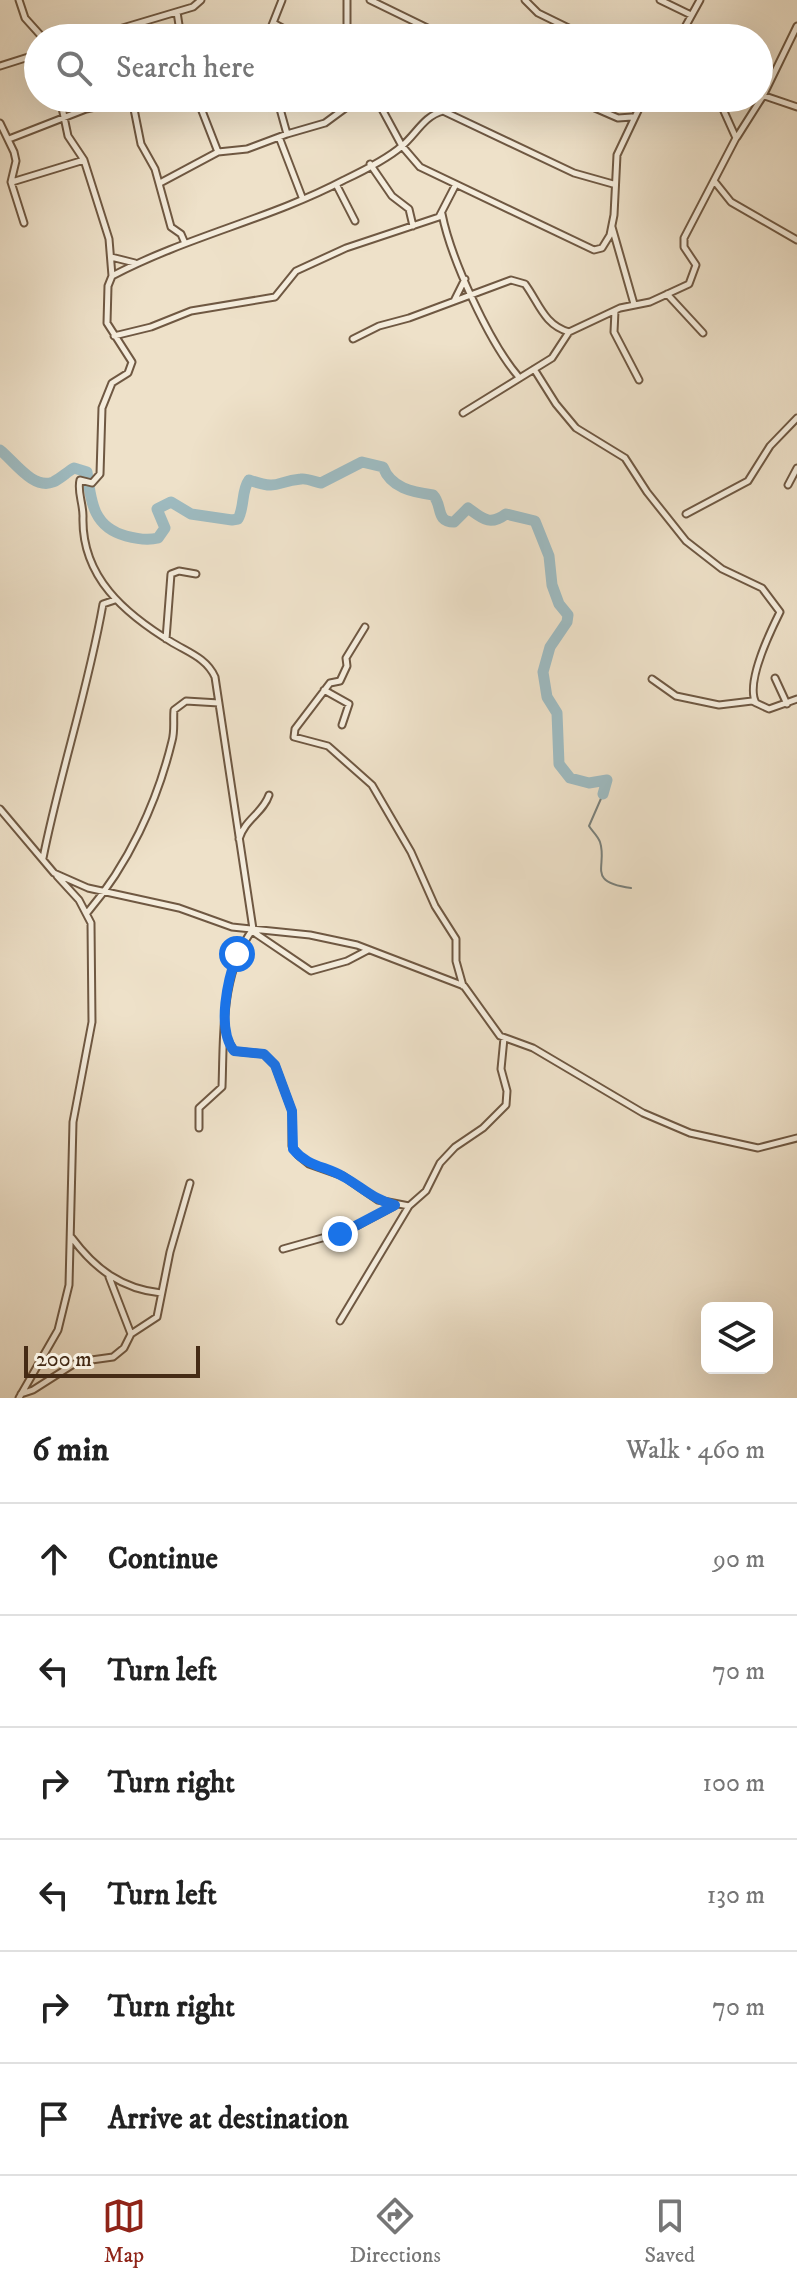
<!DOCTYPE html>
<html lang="en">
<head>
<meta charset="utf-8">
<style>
	body { margin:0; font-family:"IM FELL DW Pica",serif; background:#f6f6f6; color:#222 }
	.controls { position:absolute; right:24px; bottom:24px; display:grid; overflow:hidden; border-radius:12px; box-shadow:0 8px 32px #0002 }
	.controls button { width:72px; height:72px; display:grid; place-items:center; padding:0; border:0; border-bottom:2px solid #e0e0e0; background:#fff; color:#222; font:40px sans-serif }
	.scale { position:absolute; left:24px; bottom:20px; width:176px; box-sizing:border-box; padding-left:8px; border:4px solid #452b15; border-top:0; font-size:22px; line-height:28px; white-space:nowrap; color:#452b15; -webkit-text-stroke:6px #f4ecdc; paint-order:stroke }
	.stop { position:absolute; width:24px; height:24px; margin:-18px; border:6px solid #1a73e8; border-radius:50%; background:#fff }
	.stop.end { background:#1a73e8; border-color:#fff; box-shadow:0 2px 8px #0008 }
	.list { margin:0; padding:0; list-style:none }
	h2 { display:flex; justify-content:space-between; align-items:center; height:104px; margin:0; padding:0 32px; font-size:34px }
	h2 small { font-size:26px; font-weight:400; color:#767676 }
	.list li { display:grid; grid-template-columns:52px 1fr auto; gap:24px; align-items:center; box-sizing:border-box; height:112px; padding:0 32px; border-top:2px solid #e0e0e0 }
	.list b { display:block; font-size:30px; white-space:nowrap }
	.list em { font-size:26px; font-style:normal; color:#767676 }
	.icon { flex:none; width:44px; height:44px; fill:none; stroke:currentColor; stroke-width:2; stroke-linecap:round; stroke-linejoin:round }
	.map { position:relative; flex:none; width:797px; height:1398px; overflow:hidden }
	.search { position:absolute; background:#fff; box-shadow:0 8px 32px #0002; left:24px; right:24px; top:24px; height:88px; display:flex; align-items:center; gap:20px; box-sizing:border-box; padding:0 28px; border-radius:44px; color:#767676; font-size:30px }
	.sheet { height:776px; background:#fff }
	nav { display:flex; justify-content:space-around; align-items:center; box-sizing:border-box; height:112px; border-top:2px solid #e0e0e0; background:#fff; font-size:22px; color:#767676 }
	nav a { display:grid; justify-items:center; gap:4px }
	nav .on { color:#8f2418 }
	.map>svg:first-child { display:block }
</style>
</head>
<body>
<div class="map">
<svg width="797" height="1398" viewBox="0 0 797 1398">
	<rect width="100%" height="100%" fill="#eee1c9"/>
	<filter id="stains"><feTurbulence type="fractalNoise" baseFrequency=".0025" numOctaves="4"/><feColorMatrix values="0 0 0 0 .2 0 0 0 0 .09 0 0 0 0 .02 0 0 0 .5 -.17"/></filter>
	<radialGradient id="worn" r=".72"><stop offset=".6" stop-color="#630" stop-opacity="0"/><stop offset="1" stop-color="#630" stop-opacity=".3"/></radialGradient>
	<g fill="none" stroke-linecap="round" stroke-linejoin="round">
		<path stroke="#7a817c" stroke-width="2" d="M 603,794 L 589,826 C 592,831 598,836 600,842 C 608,866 585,882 631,888"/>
		<path stroke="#9ebbc1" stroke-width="11" d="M 0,450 C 14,461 33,490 53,482 C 60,479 67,472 74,468 L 87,472 C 91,502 93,527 126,536 C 137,539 147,541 158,538 L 165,528 L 157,509 L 171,502 L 191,514 L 232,520 L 238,519 C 245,506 241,491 249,480 C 281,491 275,481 301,479 C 307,478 315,482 321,483 L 362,462 L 383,467 C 391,488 412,492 433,495 C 443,505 435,522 454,522 L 468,508 C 483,519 490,526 506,514 L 535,521 L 549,556 L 552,585 L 559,604 L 568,615 L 567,622 L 550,647 L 543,672 L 547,697 L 557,713 L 559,764 L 570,778 L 589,783 L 607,780 L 603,794"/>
		<g stroke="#6f5842" stroke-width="9">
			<path id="street" d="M 19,0 L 25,18 L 43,38
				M 370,0 L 448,38
				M 525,0 L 538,13 L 589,38
				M 660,0 L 691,15
				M 177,12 L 181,38
				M 275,24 L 286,30 L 290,38
				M 89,38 L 193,7 L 201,0
				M 267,38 L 282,0
				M 334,38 L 346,34
				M 347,38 L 347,0
				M 679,38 L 700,0
				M 0,66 L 38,54
				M 759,94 L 797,107
				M 60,98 L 68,136 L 84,160 L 109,239 L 112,276 L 108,286 L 107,323 L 132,362 L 128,373 L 112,383 L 102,408 L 100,474 L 92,483 L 80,480 C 77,491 83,503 83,516 C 81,577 125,614 173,643 C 190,653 207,659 215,677 L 253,929 C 220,974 224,1034 222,1087 L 199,1108 L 199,1128
				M 197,98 L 218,152
				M 277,98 L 287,134 L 325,123 L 359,98
				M 376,98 L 402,146 L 420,167 L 594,250 L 602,248 L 610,235 L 614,215 L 617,155 L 644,98
				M 572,98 L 618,118 L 632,117
				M 132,99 L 141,144 L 155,169 L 171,227 L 181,234 L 184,241
				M 0,123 L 14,152 L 16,161 L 11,182 L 24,223
				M 279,137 L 302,197
				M 737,137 L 763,96 L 797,26
				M 9,139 L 86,109 L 132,99
				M 370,164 L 392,196 L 409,209 L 413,226
				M 12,182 L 84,160
				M 715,182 L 731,202 L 797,240
				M 160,183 L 218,152 L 247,149 L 287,134
				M 336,184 L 355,221
				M 442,214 C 451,259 489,342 518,376
				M 612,227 L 634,304
				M 111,257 L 135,263
				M 112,276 C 188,236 270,219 344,180 C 363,171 387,159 402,146 C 417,133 424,116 443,111 L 574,173 L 613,184
				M 667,294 L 703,333
				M 454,301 L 465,279
				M 615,311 L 614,332 L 639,380
				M 114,336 L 151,327 L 191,311 L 275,297 L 296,271 L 346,248 L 439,217 L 455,186
				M 353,339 L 379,326 L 409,318 L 511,280 L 525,284 C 539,303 544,325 569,332 L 620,308 L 650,302 L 689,284 L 696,265 L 684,247 L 684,238 L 736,138 L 718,98
				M 534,369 L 556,404 L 576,428 L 625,458 L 647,492 L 686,541 L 722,569 L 762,588 L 780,612 C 770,632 745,683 756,703
				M 463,413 L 552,358 L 569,332
				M 788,485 L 797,468
				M 686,514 L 748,481 L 770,446 L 797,418
				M 365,627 L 346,658 L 347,666 L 340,681 L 330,683 L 295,729 L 294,737 L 328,746 L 372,785 L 411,852 L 435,906 L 456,939 L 456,961 L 463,986
				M 166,639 L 171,574 L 179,571 L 196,574
				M 775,678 L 787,704
				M 652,679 L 676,696 L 719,705 L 752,701 L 769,709 L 797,699
				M 324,690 L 349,704 L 342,725
				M 0,809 L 54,873 L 88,888 L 179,908 L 232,927 L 310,935 L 357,945 L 464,986 L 500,1036 L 533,1048 L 643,1113 L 690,1133 L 758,1148 L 797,1138
				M 239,839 C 245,819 263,813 269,795
				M 43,858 C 60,773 88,690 103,604 L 115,600
				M 87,913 C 128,865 157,803 172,741 C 175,731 173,720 174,710 L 186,701 L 219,703
				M 252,931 L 311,971 L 347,961 L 368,950
				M 226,1037 L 234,1051 L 264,1054 L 275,1065 L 292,1111 L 292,1146 L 298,1155 L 309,1164 L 343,1176 L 378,1200 L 409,1206
				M 72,1238 C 95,1269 122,1289 161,1293
				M 283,1249 L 347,1231 L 394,1206
				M 109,1277 L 131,1334
				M 340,1321 L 409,1206 L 426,1191 L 440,1163 L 455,1147 L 483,1128 L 506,1105 L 507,1091 L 501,1069 L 504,1038
				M 21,1394 L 33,1390 L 77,1362 L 113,1357 L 124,1348 L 131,1334 L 157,1317 L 170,1252 L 190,1183
				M 19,1398 L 58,1330 L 69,1285 L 73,1122 L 92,1022 L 91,923 L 79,900 L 57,876"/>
		</g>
		<use href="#street" stroke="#f4ecdc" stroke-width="5"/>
	</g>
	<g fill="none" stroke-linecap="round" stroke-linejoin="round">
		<path stroke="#1a73e8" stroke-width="10" d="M 237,954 C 228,979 216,1028 234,1051 L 264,1054 L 275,1065 L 292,1111 L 293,1149 C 308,1167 326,1166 344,1177 C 362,1187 374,1200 395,1205 L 340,1234"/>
	</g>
	<rect width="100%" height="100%" filter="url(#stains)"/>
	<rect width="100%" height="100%" fill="url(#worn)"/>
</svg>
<div class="controls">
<button><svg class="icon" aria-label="layers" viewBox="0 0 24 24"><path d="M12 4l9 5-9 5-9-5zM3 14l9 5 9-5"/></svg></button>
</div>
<div class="scale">200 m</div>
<div class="stop" style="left:237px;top:954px"></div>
<div class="stop end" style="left:340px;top:1234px"></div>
<div class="search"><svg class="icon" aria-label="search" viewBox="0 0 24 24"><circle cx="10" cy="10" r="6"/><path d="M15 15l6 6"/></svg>Search here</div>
</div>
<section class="sheet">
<h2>6 min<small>Walk · 460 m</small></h2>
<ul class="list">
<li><svg class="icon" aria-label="ahead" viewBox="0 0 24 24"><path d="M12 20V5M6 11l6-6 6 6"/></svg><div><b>Continue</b></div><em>90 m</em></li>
<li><svg class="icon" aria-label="left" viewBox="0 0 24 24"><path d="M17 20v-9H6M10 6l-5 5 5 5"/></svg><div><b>Turn left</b></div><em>70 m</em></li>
<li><svg class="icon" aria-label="right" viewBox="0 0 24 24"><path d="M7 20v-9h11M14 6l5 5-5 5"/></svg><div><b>Turn right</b></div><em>100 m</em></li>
<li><svg class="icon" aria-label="left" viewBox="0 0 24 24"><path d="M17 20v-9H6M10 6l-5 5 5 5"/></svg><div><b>Turn left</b></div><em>130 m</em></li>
<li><svg class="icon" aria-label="right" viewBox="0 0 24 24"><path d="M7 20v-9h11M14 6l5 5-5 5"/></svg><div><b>Turn right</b></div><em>70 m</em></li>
<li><svg class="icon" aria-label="arrive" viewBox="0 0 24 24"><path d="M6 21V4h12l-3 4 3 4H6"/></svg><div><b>Arrive at destination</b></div></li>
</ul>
</section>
<nav>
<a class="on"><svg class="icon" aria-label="map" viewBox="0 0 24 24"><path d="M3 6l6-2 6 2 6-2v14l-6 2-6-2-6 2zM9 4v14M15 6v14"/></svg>Map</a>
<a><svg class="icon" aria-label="directions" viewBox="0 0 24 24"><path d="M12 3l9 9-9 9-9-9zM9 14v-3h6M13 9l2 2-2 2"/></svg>Directions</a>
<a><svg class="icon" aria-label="saved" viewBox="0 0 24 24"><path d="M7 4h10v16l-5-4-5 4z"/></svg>Saved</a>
</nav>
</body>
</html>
